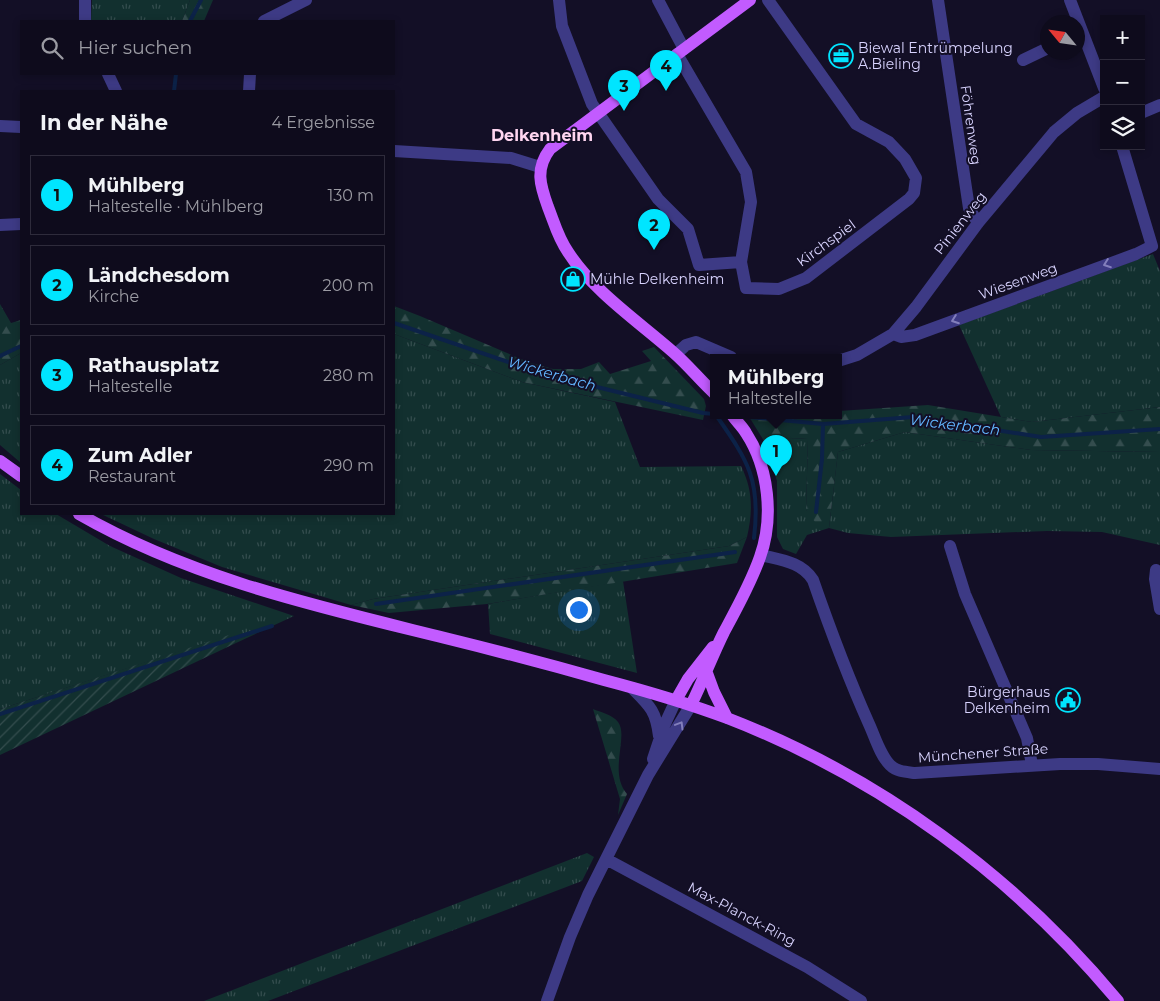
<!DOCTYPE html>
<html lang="de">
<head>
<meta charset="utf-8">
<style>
	body { margin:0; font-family:Montserrat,sans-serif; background:#171425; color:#f1f3f6 }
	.controls { position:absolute; right:15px; top:15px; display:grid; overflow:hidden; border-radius:0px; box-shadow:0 2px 8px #0003 }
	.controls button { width:45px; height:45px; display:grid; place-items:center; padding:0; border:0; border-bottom:1px solid #2e2b3b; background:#0e0b1c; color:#f1f3f6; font:25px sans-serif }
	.compass { position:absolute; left:1040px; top:15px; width:45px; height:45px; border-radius:50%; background:#0e0b1c; box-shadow:0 2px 8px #0003; rotate:299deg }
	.you { position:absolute; left:578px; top:609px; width:18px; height:18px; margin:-12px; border:4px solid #fff; border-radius:50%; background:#1a73e8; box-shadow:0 0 0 8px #1a73e833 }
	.badge { display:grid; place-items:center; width:32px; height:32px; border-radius:50%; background:#00e5ff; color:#111; font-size:16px; font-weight:700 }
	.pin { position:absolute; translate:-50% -41px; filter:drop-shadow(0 1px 2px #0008) }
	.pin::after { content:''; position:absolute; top:26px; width:18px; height:15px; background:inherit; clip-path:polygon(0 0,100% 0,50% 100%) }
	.popup { position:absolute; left:710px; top:354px; width:132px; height:65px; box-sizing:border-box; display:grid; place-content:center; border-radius:0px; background:#0e0b1c; filter:drop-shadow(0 1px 4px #0005); font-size:16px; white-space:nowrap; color:#9b9ba3 }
	.popup b { font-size:19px; color:#f1f3f6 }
	.popup::after { content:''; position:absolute; left:50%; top:100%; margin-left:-10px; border:10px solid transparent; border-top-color:#0e0b1c }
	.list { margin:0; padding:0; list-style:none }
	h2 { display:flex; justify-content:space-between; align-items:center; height:65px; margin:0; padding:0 20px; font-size:21px }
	h2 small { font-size:16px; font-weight:400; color:#9b9ba3 }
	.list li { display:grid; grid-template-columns:32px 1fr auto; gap:15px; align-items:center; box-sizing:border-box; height:80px; margin:0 10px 10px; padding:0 10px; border:1px solid #2e2b3b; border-radius:0px }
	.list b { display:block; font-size:19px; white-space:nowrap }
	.list p { margin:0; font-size:16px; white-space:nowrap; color:#9b9ba3 }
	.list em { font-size:16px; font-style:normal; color:#9b9ba3 }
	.icon { flex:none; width:28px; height:28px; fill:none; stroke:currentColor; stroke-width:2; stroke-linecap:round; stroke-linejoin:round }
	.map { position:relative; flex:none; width:1160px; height:1001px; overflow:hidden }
	.search { position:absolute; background:#0e0b1c; box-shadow:0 2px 8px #0003; left:20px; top:20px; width:375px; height:55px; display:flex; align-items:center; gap:12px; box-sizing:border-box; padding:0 18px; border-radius:0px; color:#9b9ba3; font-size:19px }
	.panel { position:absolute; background:#0e0b1c; box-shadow:0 2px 8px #0003; left:20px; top:90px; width:375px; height:425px; border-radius:0px }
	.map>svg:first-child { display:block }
</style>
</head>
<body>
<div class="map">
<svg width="1160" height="1001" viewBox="0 0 1160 1001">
	<defs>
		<pattern id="grass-tufts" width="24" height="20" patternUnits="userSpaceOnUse" patternTransform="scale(1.25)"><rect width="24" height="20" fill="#12302f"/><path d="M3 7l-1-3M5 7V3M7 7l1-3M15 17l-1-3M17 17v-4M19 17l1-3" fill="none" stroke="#344d4e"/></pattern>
		<pattern id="forest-firs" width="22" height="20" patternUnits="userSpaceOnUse" patternTransform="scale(1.25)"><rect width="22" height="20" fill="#12302f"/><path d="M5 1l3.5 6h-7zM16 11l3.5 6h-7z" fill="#344d4e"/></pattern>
		<pattern id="garden-furrows" width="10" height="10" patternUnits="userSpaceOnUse" patternTransform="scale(1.25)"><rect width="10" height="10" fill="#12302f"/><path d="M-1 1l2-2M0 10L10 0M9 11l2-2" fill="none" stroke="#344d4e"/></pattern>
	</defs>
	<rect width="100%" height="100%" fill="#130f26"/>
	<path fill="url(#grass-tufts)" d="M 92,0 L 190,0 L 182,21 L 91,21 Z
		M 1153,254 L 1160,271 L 1160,407 L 1032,422 L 1001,417 L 959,325 Z
		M 394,334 L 522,382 L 615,402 L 640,467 L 741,466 C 753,490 753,511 747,537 L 729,546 L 373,599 L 351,605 L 222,567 L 154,539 L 101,514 L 394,514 Z
		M 21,353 L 21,463 L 0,445 L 0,365 Z
		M 905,432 L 1031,450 L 1160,452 L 1160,545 L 1102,532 L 1047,531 L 891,537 L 848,533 L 829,528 L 807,535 L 796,554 L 783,549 L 777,537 L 777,481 L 764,441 L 770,437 L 808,439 L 806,510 L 829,528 L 838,452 Z
		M 0,474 L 21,490 L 21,514 L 56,514 L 110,546 L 181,578 L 294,616 L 236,643 L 231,635 L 0,709 Z
		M 623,581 L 637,673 L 490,634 L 488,604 Z
		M 587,853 L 594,857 L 582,881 L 268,1001 L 204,1001 Z"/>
	<path fill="url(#forest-firs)" d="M 190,0 L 213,0 L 204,21 L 182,21 Z
		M 0,304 L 11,323 L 21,320 L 21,353 L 0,365 Z
		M 394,306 L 420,316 L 528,362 L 553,369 L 581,369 L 599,362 L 610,374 L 651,361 L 642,351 L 654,347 L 704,399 L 706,406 L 703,420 L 522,382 L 394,334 Z
		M 928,405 L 1032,422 L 1160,407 L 1160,452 L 1031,450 L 905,432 L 838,452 L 829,528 L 815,522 L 806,510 L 808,439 L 770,437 L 764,441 L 748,415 L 838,415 L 839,411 Z
		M 747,537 L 737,563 L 487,604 L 389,613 L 351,605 L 373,599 L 729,546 Z
		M 593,709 C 600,712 613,715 618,722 C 629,736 608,772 627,794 L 618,815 L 620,799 Z"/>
	<path fill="url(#garden-furrows)" d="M 232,634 L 236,643 L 0,755 L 0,709 Z"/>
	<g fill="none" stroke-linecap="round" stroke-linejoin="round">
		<path stroke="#0c2248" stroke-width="4" d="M 190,21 L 201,0
			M 174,91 L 176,74
			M 394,323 L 540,373 L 703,413 L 714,414
			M 0,356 L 21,346
			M 716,415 C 748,461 761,480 754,538
			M 719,415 L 730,416
			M 737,416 L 823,424 L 913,417 L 1041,437 L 1160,429
			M 816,512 L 822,459 L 823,424
			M 376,604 L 735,552
			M 0,714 L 272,626"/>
		<path stroke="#3d3a85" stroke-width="12" d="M 85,0 L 85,21
			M 559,0 L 562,26 L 592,104 L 658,199 L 688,229 L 699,265 L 741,262
			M 658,0 L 684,49
			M 938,0 L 969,208 L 978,223
			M 1070,0 L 1104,88
			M 264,21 L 306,0
			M 677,54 L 746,172 L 751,202 L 741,262 L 746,288 L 779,289 L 806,278 L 909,199 L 914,193 L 916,178 L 905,159 L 889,142 L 856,124 L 768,0
			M 1023,60 L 1048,48
			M 108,74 L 116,91
			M 249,91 L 250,74
			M 1141,113 L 1160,105
			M 0,126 L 21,127
			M 394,151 L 511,158 L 540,167
			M 0,225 L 21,224
			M 893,334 L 901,337 L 915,335 L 1136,254 L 1152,246 L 1122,146
			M 676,354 L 686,345 L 696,342 L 731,357
			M 838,361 L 857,355 L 893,334 L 916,307 L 978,223 L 1054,132 L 1077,113 L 1104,97
			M 950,546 L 965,594 L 1027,738 L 1032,765
			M 761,555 C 781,560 802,562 813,580 C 830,629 848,677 869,724 C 875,737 880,755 890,765 C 897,772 906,772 915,773 L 1060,764 L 1098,764 L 1160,769
			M 1156,570 L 1155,579 L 1160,609
			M 632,688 C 650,706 656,711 659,736
			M 653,759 L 664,726 L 676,700
			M 606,859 L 807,967 L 861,1001
			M 547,1001 L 570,937 L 588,895 L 648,775 L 691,705"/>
		<path stroke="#c25bff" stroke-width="12" d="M 714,393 C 700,380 688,365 673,352 C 639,322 593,291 568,252 C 558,238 554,222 548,207 C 540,185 535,169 550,149 L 750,0
			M 0,461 L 21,476
			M 79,514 C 192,579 320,607 445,638 C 498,651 551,665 604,680 C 646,691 687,703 727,718 C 880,777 1014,876 1118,1001
			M 707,673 L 714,692 L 727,718
			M 676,700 L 688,679 L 713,647
			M 691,705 C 703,681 712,656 724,632 C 737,608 751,583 760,557 C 774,518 769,468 746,433 C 742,426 736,421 732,415"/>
	</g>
	<defs><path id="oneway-chevron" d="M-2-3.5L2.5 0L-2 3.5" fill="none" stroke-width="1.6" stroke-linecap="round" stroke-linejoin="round" transform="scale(1.25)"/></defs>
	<g stroke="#837fbc">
		<use href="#oneway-chevron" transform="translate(1107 264) rotate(160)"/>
		<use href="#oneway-chevron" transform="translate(955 320) rotate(160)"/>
		<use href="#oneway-chevron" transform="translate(680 725) rotate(-59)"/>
	</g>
	<defs>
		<g id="office-ring" transform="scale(1.25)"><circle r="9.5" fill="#130f26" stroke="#00e5ff" stroke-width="1.5"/><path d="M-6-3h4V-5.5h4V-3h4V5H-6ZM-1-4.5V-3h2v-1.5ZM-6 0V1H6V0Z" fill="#00e5ff"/></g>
		<g id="shop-ring" transform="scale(1.25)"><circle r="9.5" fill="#130f26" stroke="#00e5ff" stroke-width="1.5"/><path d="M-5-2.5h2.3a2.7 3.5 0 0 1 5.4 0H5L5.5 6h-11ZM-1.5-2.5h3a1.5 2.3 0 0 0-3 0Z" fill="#00e5ff"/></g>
		<g id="civic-ring" transform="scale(1.25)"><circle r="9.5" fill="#130f26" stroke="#00e5ff" stroke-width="1.5"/><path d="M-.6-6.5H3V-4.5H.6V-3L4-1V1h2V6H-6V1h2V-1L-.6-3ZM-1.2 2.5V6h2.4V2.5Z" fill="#00e5ff"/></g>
	</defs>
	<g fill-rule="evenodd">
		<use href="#office-ring" x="841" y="56"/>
		<use href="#shop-ring" x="573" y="279"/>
		<use href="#civic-ring" x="1068" y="700"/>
	</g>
	<g text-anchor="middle" stroke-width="4" stroke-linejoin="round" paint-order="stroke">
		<g font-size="14" fill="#d9d4ff" stroke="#130f26" text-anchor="start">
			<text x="858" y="53">Biewal Entrümpelung<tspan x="858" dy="16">A.Bieling</tspan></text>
			<text x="590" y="284">Mühle Delkenheim</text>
			<text x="1050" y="697" text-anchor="end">Bürgerhaus<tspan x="1050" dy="16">Delkenheim</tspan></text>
		</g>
		<g font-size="14" fill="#d9d4ff" stroke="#130f26">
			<text transform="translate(971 125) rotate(82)" y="5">Föhrenweg</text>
			<text transform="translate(960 223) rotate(-52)" y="5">Pinienweg</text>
			<text transform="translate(826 243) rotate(-36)" y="5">Kirchspiel</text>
			<text transform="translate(1018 281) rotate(-20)" y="5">Wiesenweg</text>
			<text transform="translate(983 753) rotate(-4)" y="5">Münchener Straße</text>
			<text transform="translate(742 914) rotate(28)" y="5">Max-Planck-Ring</text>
		</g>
		<g font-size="15" font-style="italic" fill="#62b6ff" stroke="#130f26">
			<text transform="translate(552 374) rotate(16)" y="5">Wickerbach</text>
			<text transform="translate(955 425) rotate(7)" y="5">Wickerbach</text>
		</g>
		<g font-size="16" font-weight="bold" fill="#ffd6f0" stroke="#130f26">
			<text x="542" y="141">Delkenheim</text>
		</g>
	</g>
</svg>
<div class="controls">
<button>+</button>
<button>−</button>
<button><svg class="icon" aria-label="layers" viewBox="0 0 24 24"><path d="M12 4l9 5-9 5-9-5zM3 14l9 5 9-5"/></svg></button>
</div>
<svg class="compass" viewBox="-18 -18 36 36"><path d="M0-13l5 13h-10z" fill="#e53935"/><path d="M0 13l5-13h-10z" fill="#9b9ba3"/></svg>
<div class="you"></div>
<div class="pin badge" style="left:776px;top:476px">1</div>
<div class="popup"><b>Mühlberg</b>Haltestelle</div>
<div class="pin badge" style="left:654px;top:250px">2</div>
<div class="pin badge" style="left:624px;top:111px">3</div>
<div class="pin badge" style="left:666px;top:91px">4</div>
<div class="search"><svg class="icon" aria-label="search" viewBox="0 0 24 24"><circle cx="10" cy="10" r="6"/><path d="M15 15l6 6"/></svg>Hier suchen</div>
<section class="panel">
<h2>In der Nähe<small>4 Ergebnisse</small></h2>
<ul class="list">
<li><span class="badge">1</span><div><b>Mühlberg</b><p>Haltestelle · Mühlberg</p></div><em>130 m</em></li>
<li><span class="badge">2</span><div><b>Ländchesdom</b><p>Kirche</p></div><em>200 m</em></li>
<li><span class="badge">3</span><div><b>Rathausplatz</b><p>Haltestelle</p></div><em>280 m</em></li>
<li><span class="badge">4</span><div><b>Zum Adler</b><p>Restaurant</p></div><em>290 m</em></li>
</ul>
</section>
</div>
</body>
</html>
